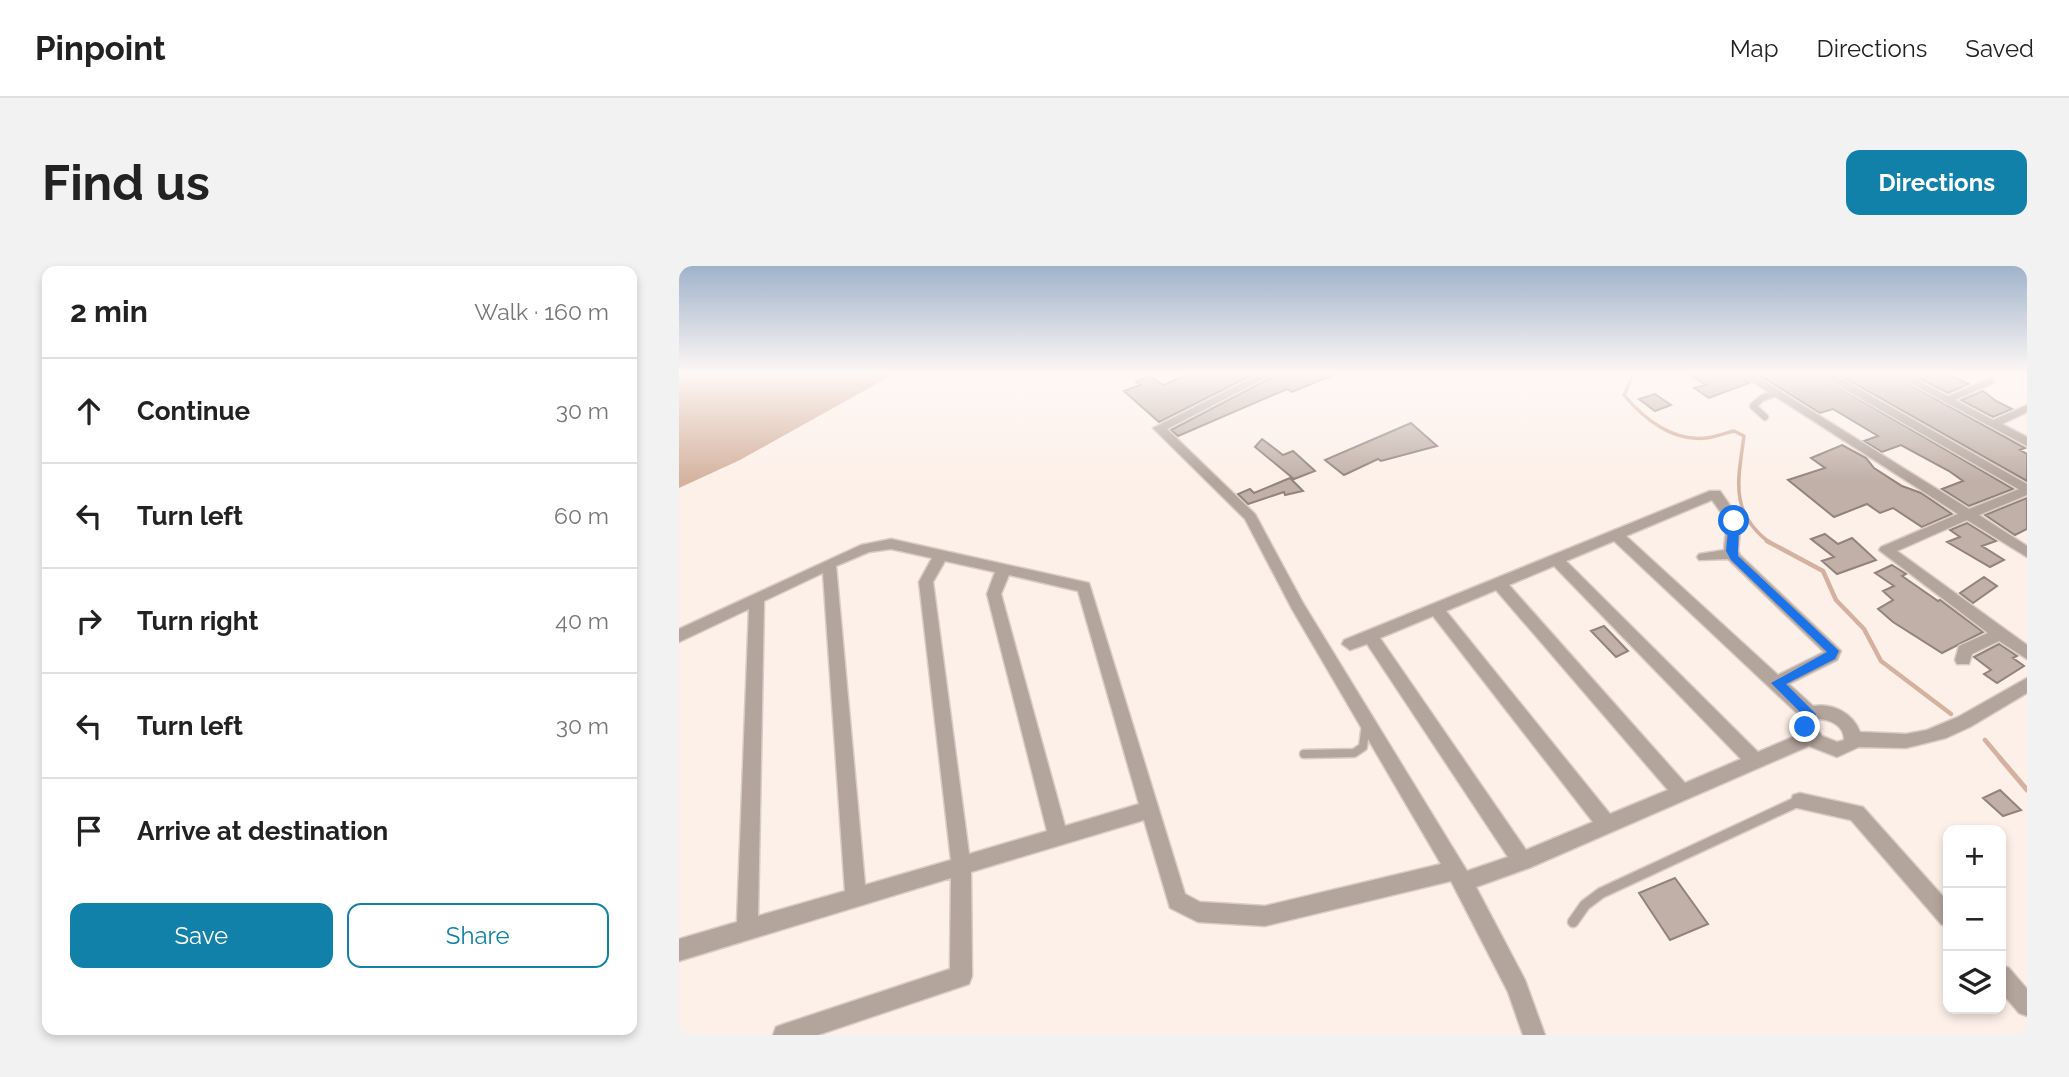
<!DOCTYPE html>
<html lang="en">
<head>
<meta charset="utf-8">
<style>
	body { margin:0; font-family:Raleway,sans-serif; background:#f2f2f2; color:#222 }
	.controls { position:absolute; right:21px; bottom:21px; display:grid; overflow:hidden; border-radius:14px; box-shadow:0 4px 10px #0003 }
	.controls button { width:63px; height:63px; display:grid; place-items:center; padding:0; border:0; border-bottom:2px solid #e0e0e0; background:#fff; color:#222; font:35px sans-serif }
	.stop { position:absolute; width:21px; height:21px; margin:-16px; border:5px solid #1a73e8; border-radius:50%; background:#fff }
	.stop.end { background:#1a73e8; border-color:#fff; box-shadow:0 2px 7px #0008 }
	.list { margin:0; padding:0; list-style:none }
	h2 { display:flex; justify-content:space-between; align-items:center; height:91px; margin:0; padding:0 28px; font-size:30px }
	h2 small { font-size:23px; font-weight:400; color:#767676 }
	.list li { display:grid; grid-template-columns:46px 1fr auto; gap:21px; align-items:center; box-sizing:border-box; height:105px; padding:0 28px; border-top:2px solid #e0e0e0 }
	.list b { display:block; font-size:26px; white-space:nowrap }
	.list em { font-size:23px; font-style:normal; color:#767676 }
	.actions { display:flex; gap:14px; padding:21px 28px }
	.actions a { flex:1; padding:16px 0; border:2px solid #1281a9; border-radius:14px; text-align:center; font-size:24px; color:#1281a9 }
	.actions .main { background:#1281a9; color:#fff }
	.icon { flex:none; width:38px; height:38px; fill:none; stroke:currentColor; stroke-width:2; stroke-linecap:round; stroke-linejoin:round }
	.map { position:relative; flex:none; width:1348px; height:769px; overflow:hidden; border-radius:14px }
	header { display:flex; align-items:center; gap:42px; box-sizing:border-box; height:98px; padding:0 35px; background:#fff; border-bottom:2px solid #e0e0e0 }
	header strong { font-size:33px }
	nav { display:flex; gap:38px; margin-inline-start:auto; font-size:24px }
	.intro { display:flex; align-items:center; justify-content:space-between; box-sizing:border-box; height:168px; padding:0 42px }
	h1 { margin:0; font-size:49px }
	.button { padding:18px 32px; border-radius:14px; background:#1281a9; color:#fff; font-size:24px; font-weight:700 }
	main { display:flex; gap:42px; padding:0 42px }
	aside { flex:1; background:#fff; border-radius:14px; box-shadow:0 4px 10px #0003 }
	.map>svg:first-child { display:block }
</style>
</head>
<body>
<header>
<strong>Pinpoint</strong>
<nav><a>Map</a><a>Directions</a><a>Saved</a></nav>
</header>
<div class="intro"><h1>Find us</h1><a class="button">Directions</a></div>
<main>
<aside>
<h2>2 min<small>Walk · 160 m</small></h2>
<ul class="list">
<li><svg class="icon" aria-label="ahead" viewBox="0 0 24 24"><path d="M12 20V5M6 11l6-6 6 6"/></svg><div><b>Continue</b></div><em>30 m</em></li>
<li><svg class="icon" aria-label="left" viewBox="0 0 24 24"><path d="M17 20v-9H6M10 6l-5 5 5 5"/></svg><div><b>Turn left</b></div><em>60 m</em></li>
<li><svg class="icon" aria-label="right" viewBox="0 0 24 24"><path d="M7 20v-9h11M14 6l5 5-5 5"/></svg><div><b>Turn right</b></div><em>40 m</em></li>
<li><svg class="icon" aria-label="left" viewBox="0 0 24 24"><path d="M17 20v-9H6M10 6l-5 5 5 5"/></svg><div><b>Turn left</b></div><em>30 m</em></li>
<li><svg class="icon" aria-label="arrive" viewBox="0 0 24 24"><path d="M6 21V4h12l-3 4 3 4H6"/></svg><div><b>Arrive at destination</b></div></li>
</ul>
<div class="actions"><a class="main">Save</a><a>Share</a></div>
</aside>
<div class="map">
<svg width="1348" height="769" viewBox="0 0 1348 769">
	<rect width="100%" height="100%" fill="#fdf0e9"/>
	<path fill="#d4b29f" d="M 0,107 L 217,107 L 61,194 L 0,222 Z"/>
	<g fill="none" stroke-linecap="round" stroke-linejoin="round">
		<path stroke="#d4b29f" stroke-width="3.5" d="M 955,107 L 945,129 C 965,153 994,176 1027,172 C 1037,171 1046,167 1055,165 L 1065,170 C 1059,215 1050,246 1091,277"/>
		<path stroke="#d4b29f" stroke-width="4.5" d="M 1088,275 L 1144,305 L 1157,334 L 1185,363 L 1202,395 L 1272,448
			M 1306,474 L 1322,493"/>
		<path stroke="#d4b29f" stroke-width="5" d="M 1321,492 L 1348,524"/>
	</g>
	<path fill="#c0b0a8" stroke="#92837b" stroke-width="2" d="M 512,107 L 577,107 L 480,156 L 445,125 L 461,119 L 457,116 L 470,110 L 485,119 Z
		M 596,107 L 659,107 L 613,126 L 608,123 L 499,170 L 492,164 L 595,110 Z
		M 1008,107 L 1058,107 L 1070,117 L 1030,132 L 1015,122 L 1027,119 Z
		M 1077,107 L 1135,107 L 1334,223 L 1290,240 L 1263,223 L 1284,215 L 1270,205 L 1222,179 L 1203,186 L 1185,175 L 1199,170 L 1154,143 L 1141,147 Z
		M 1157,107 L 1210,107 L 1346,182 L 1341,184 L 1348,188 L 1348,215 Z
		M 1230,107 L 1267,107 L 1290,118 L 1269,127 Z
		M 1304,125 L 1317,135 L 1333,143 L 1314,151 L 1282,134 Z
		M 976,128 L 992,139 L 976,145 L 960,133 Z
		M 732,157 L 758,180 L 702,195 L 699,193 L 665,209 L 646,194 Z
		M 583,173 L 604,189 L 614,185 L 636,205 L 615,213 L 576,181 Z
		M 1163,179 L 1187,192 L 1195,202 L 1223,220 L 1242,227 L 1273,248 L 1243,261 L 1214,242 L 1201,247 L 1188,238 L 1155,251 L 1109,214 L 1146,202 L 1132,192 Z
		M 611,212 L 624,225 L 606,229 L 605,226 L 569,238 L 559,228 L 571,223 L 575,227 Z
		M 1348,232 L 1348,263 L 1336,269 L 1306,249 Z
		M 1288,257 L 1317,275 L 1303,280 L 1325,294 L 1311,301 L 1268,276 L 1281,271 L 1271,264 Z
		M 1146,268 L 1159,278 L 1173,272 L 1197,294 L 1158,308 L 1143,295 L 1155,291 L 1132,273 Z
		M 1213,299 L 1227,308 L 1223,310 L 1259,335 L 1261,334 L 1304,366 L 1263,387 L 1214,356 L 1199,343 L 1214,334 L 1204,325 L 1215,320 L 1196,307 Z
		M 1305,311 L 1318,320 L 1294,337 L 1281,327 Z
		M 925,360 L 949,385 L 937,391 L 912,365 Z
		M 1320,378 L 1338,390 L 1334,392 L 1345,400 L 1318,417 L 1305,408 L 1312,404 L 1295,391 Z
		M 1321,524 L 1342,544 L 1324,550 L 1304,532 Z
		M 996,612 L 1029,658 L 991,674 L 960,627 Z"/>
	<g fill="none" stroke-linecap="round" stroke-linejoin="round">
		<g stroke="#d8cdc6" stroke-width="9">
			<path id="service-far2" d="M 1268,134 L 1312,115
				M 1086,151 L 1074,140 L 1083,132 L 1097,127"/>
		</g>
		<g stroke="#d8cdc6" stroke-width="11">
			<path id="service-far1" d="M 625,488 L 675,487 L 684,481 L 687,458"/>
		</g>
		<g stroke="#d8cdc6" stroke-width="13">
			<path id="service" d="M 894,656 L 906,639 L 922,627 L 1120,535"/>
		</g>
		<g stroke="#d8cdc6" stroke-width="3">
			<path id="minor" d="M 583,107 L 594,108 L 488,163 L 576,248 L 624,337 L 788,605 L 829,591 L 688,378 L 671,384 L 663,378 L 665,374 L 1031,225 L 1041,225 L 1062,255 L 1059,285 L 1061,289 L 1162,385 L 1158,394 L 1110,418 L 1134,440 C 1154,437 1174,447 1181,466 L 1227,468 L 1248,464 L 1279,451 L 1348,412 L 1348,427 L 1291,461 L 1267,472 L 1227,482 L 1180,481 L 1158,491 L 1130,480 L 850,602 L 797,621 L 846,714 L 866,769 L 844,769 L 829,726 L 772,615 L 586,660 L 519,656 L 491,642 L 465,554 L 292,606 L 293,710 L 290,718 L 139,769 L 94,769 L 97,761 L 105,758 L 271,703 L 272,612 L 0,695 L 0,673 L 58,656 L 70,343 L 0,376 L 0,363 L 182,279 L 212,273 L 410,317 L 506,628 L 521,636 L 586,640 L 762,598 L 613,343 L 566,253 L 474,162 ZM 1033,234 L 1048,255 L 1045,284 L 1020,288 L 1018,291 L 1020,294 L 1049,293 L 1145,386 L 1099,409 L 947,270 ZM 935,275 L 1121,450 L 1117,456 L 1121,468 L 1079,486 L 887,295 ZM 212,283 L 253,292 L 240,316 L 272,594 L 186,619 L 157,300 L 190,286 ZM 266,295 L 316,306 L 308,328 L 368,565 L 290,588 L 254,316 ZM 875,300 L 1062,493 L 1006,517 L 830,319 ZM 144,307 L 166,625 L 79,650 L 85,335 ZM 330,309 L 399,325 L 460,538 L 386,560 L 322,328 ZM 817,324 L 989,524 L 931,548 L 767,345 ZM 754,350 L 914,556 L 847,584 L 701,372 ZM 1140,453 C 1153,454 1165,460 1165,474 L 1158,476 L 1143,470 L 1135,458 Z
				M 1060,107 L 1072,107 L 1290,243 L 1348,220 L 1348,229 L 1300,249 L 1348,280 L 1348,291 L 1288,254 L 1218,285 L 1348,379 L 1348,393 L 1320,375 L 1293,388 L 1290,398 L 1278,398 L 1276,394 L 1280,380 L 1309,367 L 1200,284 L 1202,281 L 1279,248 Z
				M 1212,107 L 1225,107 L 1314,154 L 1348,139 L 1348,146 L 1323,158 L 1348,171 L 1348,180 Z
				M 1121,527 L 1184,541 L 1269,636 L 1269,661 L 1262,658 L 1172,554 L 1114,541 L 1112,535 L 1114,529 Z
				M 1322,699 L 1330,702 L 1348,723 L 1348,750 L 1340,747 L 1322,726 Z"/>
		</g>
		<g stroke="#d8cdc6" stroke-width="3">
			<path id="tertiary" d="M 1137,107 L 1152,107 L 1348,218 L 1348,228 Z"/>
		</g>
		<use href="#service-far2" stroke="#b3a49c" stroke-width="6"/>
		<use href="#service-far1" stroke="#b3a49c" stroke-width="8"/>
		<use href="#service" stroke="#b3a49c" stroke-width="10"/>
		<use href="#minor" fill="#b3a49c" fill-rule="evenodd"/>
		<use href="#tertiary" fill="#b3a49c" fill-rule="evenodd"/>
	</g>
	<linearGradient id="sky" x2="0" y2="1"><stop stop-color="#a0b3cb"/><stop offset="0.5" stop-color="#fef8f5"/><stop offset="1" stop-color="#fef8f5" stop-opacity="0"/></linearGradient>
	<rect width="1348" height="215" fill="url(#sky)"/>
	<path fill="#1a73e8" d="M 1055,252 L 1060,255 L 1059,290 L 1160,385 L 1156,393 L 1107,418 L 1137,448 L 1130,464 L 1126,466 L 1120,461 L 1124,449 L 1092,417 L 1148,386 L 1052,294 L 1047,285 L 1050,255 Z"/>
</svg>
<div class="controls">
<button>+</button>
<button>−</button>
<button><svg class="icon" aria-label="layers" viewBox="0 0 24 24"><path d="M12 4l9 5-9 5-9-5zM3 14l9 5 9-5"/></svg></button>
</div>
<div class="stop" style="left:1055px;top:255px"></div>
<div class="stop end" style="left:1126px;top:461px"></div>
</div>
</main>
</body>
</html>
